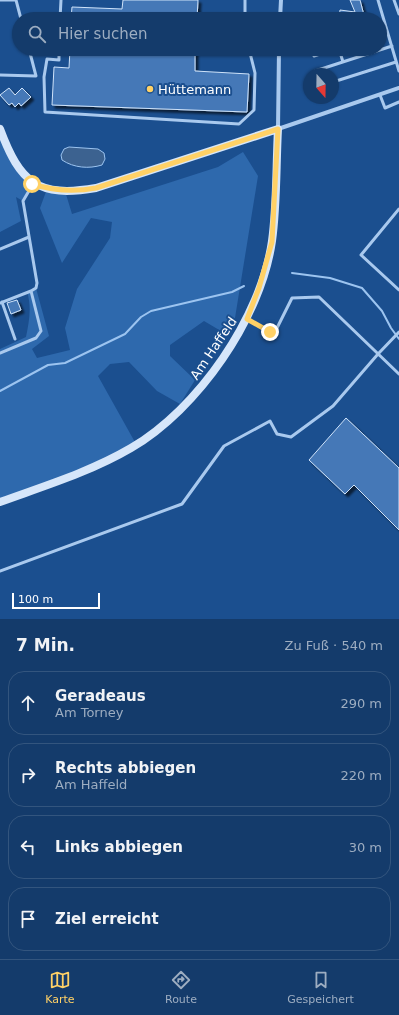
<!DOCTYPE html>
<html lang="de">
<head>
<meta charset="utf-8">
<style>
	body { margin:0; font-family:"DejaVu Sans",sans-serif; background:#1d4271; color:#f1f3f6 }
	.compass { position:absolute; left:303px; top:68px; width:36px; height:36px; border-radius:50%; background:#143b6b; box-shadow:0 1px 3px #0004; rotate:160deg }
	.scale { position:absolute; left:12px; bottom:10px; width:88px; box-sizing:border-box; padding-left:4px; border:2px solid #fff; border-top:0; font-size:11px; line-height:14px; white-space:nowrap; color:#fff; -webkit-text-stroke:3px #1b4f8f; paint-order:stroke }
	.stop { position:absolute; width:12px; height:12px; margin:-9px; border:3px solid #ffd166; border-radius:50%; background:#fff }
	.stop.end { background:#ffd166; border-color:#fff; box-shadow:0 1px 4px #0008 }
	.list { margin:0; padding:0; list-style:none }
	h2 { display:flex; justify-content:space-between; align-items:center; height:52px; margin:0; padding:0 16px; font-size:17px }
	h2 small { font-size:13px; font-weight:400; color:#9dadc1 }
	.list li { display:grid; grid-template-columns:26px 1fr auto; gap:12px; align-items:center; box-sizing:border-box; height:64px; margin:0 8px 8px; padding:0 8px; border:1px solid #33557e; border-radius:16px }
	.list b { display:block; font-size:15px; white-space:nowrap }
	.list p { margin:0; font-size:13px; white-space:nowrap; color:#9dadc1 }
	.list em { font-size:13px; font-style:normal; color:#9dadc1 }
	.icon { flex:none; width:22px; height:22px; fill:none; stroke:currentColor; stroke-width:2; stroke-linecap:round; stroke-linejoin:round }
	.map { position:relative; flex:none; width:399px; height:619px; overflow:hidden }
	.search { position:absolute; background:#143b6b; box-shadow:0 1px 3px #0004; left:12px; right:12px; top:12px; height:44px; display:flex; align-items:center; gap:10px; box-sizing:border-box; padding:0 14px; border-radius:22px; color:#9dadc1; font-size:15px }
	.sheet { height:340px; background:#143b6b }
	nav { display:flex; justify-content:space-around; align-items:center; box-sizing:border-box; height:56px; border-top:1px solid #33557e; background:#143b6b; font-size:11px; color:#9dadc1 }
	nav a { display:grid; justify-items:center; gap:2px }
	nav .on { color:#ffd166 }
	.map>svg:first-child { display:block }
</style>
</head>
<body>
<div class="map">
<svg width="399" height="619" viewBox="0 0 399 619">
	<defs>
		<filter id="shadow"><feDropShadow dx="3" dy="3" stdDeviation="1" flood-color="#0009"/></filter>
	</defs>
	<rect width="100%" height="100%" fill="#1b4f8f"/>
	<path fill="#2e69ad" d="M 0,129 L 33,184 L 23,201 L 16,197 L 21,221 L 0,232 Z
		M 243,152 L 258,176 L 235,318 L 226,334 L 204,321 L 170,345 L 170,356 L 195,380 L 180,404 L 157,391 L 129,362 L 110,364 L 98,376 L 136,444 L 107,461 L 0,502 L 0,349 L 26,337 C 29,322 32,307 27,292 L 36,288 L 49,336 L 32,349 L 37,358 L 70,350 L 65,328 L 77,289 L 110,238 L 112,222 L 91,218 L 62,263 L 40,208 L 47,189 L 65,191 L 72,214 L 218,167 Z"/>
	<path fill="#3c6290" stroke="#9cc4f0" d="M 69,147 L 98,149 L 104,153 L 105,159 L 102,165 C 89,169 74,168 62,160 L 61,155 L 64,149 Z"/>
	<g fill="none" stroke-linecap="round" stroke-linejoin="round">
		<path stroke="#9cc4f0" stroke-width="2" d="M 292,273 L 330,278 L 362,288 L 382,311 L 391,328 L 399,339
			M 0,391 L 48,365 L 65,363 L 125,334 L 141,317 L 151,311 L 232,292 L 244,286"/>
	</g>
	<path fill="#4478b7" stroke="#cfe3fa" filter="url(#shadow)" d="M 123,0 L 198,0 L 197,19 L 71,19 L 72,7 L 122,9 Z
		M 350,0 L 360,0 L 365,19 L 339,19 L 340,10 L 355,12 Z
		M 70,49 L 195,49 L 195,71 L 249,74 L 247,112 L 52,105 L 54,67 L 69,68 Z
		M 9,88 L 15,95 L 22,88 L 31,97 L 21,106 L 19,103 L 15,107 L 12,103 L 9,105 L 0,95 Z
		M 17,300 L 21,310 L 11,314 L 7,303 Z
		M 346,418 L 399,468 L 399,530 L 354,485 L 345,494 L 309,460 Z"/>
	<g fill="none" stroke-linecap="round" stroke-linejoin="round">
		<path stroke="#a9c9ee" stroke-width="3" d="M 0,0 L 16,0 L 21,19
			M 245,0 L 245,19
			M 378,0 L 399,71
			M 394,0 L 399,14
			M 60,19 L 61,0
			M 59,49 L 59,60 L 47,59 L 44,77 L 45,112 L 239,124 L 254,110 L 255,73 L 249,49
			M 339,49 L 343,62
			M 314,56 L 335,49
			M 316,74 L 315,71 L 392,46
			M 0,75 L 36,76 L 29,49
			M 333,82 L 396,62
			M 380,95 L 385,108 L 399,102
			M 399,209 L 361,255 L 399,290
			M 0,249 L 29,237
			M 2,302 L 15,339
			M 0,303 L 31,291
			M 247,319 L 267,331 L 275,332 L 292,298 L 319,297 L 399,374
			M 0,353 L 36,338 L 41,331 L 31,291 L 36,288 L 37,283 L 23,201 L 33,184
			M 0,571 L 182,504 L 224,446 L 270,421 L 277,434 L 291,437 L 333,406 L 378,354 L 399,332"/>
		<path stroke="#a9c9ee" stroke-width="4" d="M 280,19 L 281,0
			M 279,49 L 278,129 L 399,88"/>
		<path stroke="#d6e6fa" stroke-width="8" d="M 0,129 C 20,183 38,198 96,188 L 278,129 C 276,166 277,205 272,241 C 261,318 198,409 131,448 C 90,472 44,486 0,502"/>
	</g>
	<g fill="none" stroke-linecap="round" stroke-linejoin="round">
		<path stroke="#ffd166" stroke-width="5" d="M 32,184 C 54,191 74,192 96,188 L 278,129 L 272,242 L 259,288 L 247,319 L 270,332"/>
	</g>
	<circle fill="#ffd166" stroke="#1b4f8f" stroke-width="1.5" cx="150" cy="89" r="4"/>
	<g text-anchor="middle" stroke-width="4" stroke-linejoin="round" paint-order="stroke">
		<g font-size="13" fill="#fff" stroke="#1b4f8f" text-anchor="start">
			<text x="158" y="94">Hüttemann</text>
		</g>
		<g font-size="13" fill="#fff" stroke="#1b4f8f">
			<text transform="translate(213 348) rotate(-56)" y="5">Am Haffeld</text>
		</g>
	</g>
</svg>
<svg class="compass" viewBox="-18 -18 36 36"><path d="M0-13l5 13h-10z" fill="#e53935"/><path d="M0 13l5-13h-10z" fill="#9dadc1"/></svg>
<div class="scale">100 m</div>
<div class="stop" style="left:32px;top:184px"></div>
<div class="stop end" style="left:270px;top:332px"></div>
<div class="search"><svg class="icon" aria-label="search" viewBox="0 0 24 24"><circle cx="10" cy="10" r="6"/><path d="M15 15l6 6"/></svg>Hier suchen</div>
</div>
<section class="sheet">
<h2>7 Min.<small>Zu Fuß · 540 m</small></h2>
<ul class="list">
<li><svg class="icon" aria-label="ahead" viewBox="0 0 24 24"><path d="M12 20V5M6 11l6-6 6 6"/></svg><div><b>Geradeaus</b><p>Am Torney</p></div><em>290 m</em></li>
<li><svg class="icon" aria-label="right" viewBox="0 0 24 24"><path d="M7 20v-9h11M14 6l5 5-5 5"/></svg><div><b>Rechts abbiegen</b><p>Am Haffeld</p></div><em>220 m</em></li>
<li><svg class="icon" aria-label="left" viewBox="0 0 24 24"><path d="M17 20v-9H6M10 6l-5 5 5 5"/></svg><div><b>Links abbiegen</b></div><em>30 m</em></li>
<li><svg class="icon" aria-label="arrive" viewBox="0 0 24 24"><path d="M6 21V4h12l-3 4 3 4H6"/></svg><div><b>Ziel erreicht</b></div></li>
</ul>
</section>
<nav>
<a class="on"><svg class="icon" aria-label="map" viewBox="0 0 24 24"><path d="M3 6l6-2 6 2 6-2v14l-6 2-6-2-6 2zM9 4v14M15 6v14"/></svg>Karte</a>
<a><svg class="icon" aria-label="directions" viewBox="0 0 24 24"><path d="M12 3l9 9-9 9-9-9zM9 14v-3h6M13 9l2 2-2 2"/></svg>Route</a>
<a><svg class="icon" aria-label="saved" viewBox="0 0 24 24"><path d="M7 4h10v16l-5-4-5 4z"/></svg>Gespeichert</a>
</nav>
</body>
</html>
